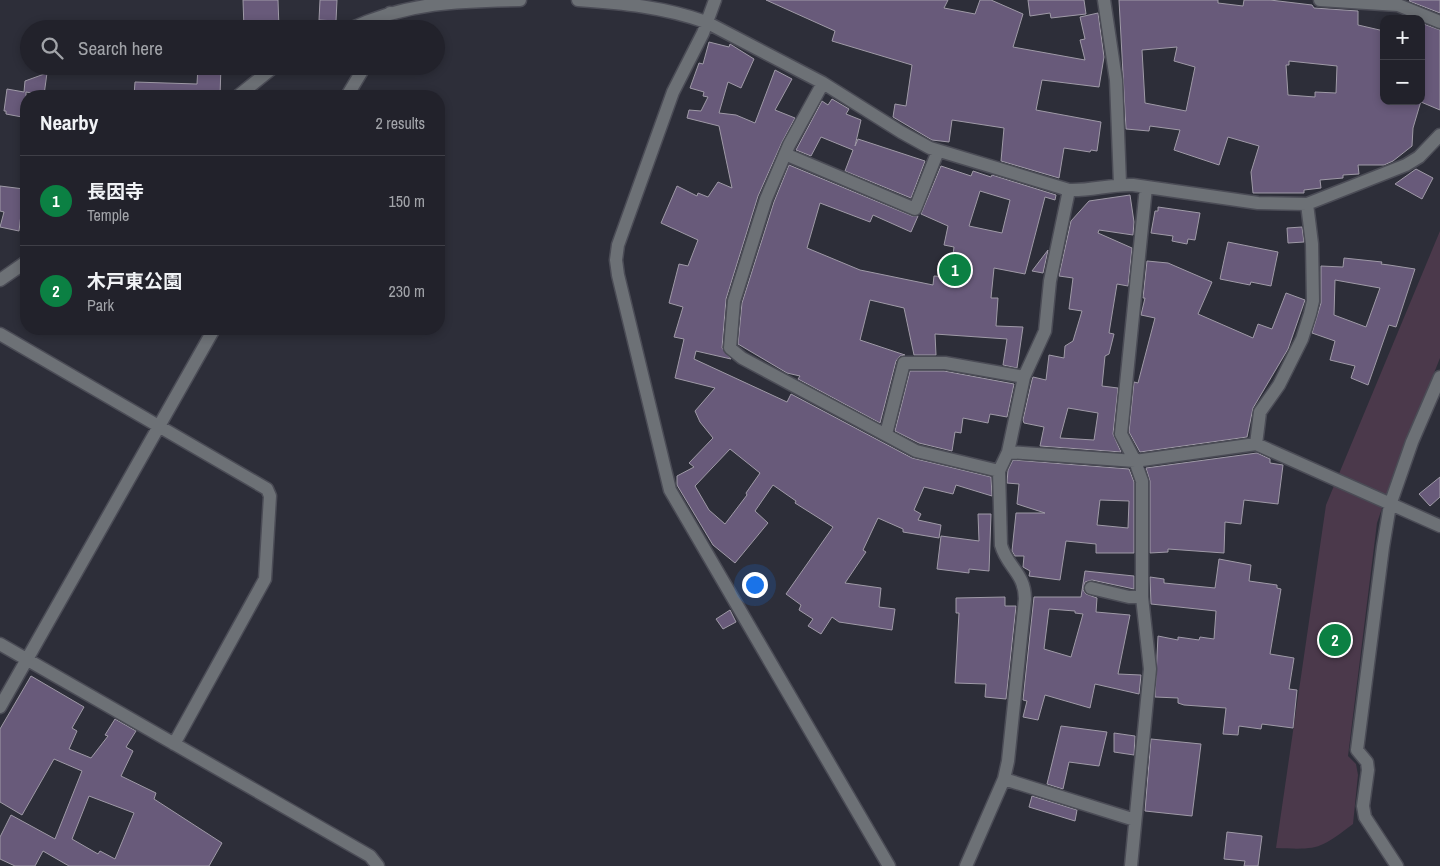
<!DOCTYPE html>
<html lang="en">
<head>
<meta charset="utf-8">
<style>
	body { margin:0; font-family:"Archivo Narrow","Noto Sans JP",sans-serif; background:#2a2a33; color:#f1f3f6 }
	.controls { position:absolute; right:15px; top:15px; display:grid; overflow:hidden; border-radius:10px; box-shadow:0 2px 8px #0003 }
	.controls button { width:45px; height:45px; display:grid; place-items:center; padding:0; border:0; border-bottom:1px solid #3f3f47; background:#22222b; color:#f1f3f6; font:25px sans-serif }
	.you { position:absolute; left:754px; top:584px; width:18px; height:18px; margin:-12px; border:4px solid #fff; border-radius:50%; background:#1a73e8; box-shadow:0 0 0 8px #1a73e833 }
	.badge { display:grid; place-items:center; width:32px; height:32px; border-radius:50%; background:#0b8043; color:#fff; font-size:16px; font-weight:700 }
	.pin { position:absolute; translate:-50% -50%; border:2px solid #fff; box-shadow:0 1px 5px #0006 }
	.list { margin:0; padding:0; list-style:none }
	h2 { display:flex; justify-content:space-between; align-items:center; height:65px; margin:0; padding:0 20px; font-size:21px }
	h2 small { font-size:16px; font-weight:400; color:#a2a4a9 }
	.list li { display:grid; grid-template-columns:32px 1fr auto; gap:15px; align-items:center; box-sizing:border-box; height:90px; padding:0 20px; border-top:1px solid #3f3f47 }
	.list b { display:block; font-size:19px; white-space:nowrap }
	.list p { margin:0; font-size:16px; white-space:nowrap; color:#a2a4a9 }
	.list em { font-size:16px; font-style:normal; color:#a2a4a9 }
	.icon { flex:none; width:28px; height:28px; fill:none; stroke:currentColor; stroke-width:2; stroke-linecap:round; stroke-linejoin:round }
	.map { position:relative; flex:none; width:1440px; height:866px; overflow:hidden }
	.search { position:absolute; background:#22222b; box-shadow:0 2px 8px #0003; left:20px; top:20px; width:425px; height:55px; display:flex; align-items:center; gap:12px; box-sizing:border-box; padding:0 18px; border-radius:28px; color:#a2a4a9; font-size:19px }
	.panel { position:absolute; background:#22222b; box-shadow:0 2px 8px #0003; left:20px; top:90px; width:425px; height:245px; border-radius:20px }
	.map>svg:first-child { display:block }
</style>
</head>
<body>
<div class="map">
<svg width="1440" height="866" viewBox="0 0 1440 866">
	<rect width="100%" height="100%" fill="#2d2e39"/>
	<path fill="#4b394b" d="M 1440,231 L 1440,358 L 1392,478 L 1377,523 L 1348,756 L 1356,764 L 1358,775 L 1353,824 C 1320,849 1319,850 1276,848 L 1326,505 Z"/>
	<path fill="#685a7a" stroke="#9f9aa7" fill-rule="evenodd" d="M 243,0 L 278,0 L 279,29 L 244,29 Z
		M 320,0 L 337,0 L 336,21 L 319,20 Z
		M 766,0 L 948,0 L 944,8 L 975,14 L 980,0 L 991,0 L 1023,14 L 1013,47 L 1085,60 L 1080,40 L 1085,39 L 1080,17 L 1098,13 L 1104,57 L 1099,87 L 1042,80 L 1036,110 L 1101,122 L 1097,151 L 1091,150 L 1090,152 L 1064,148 L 1059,178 L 1001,161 L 1004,128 L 952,120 L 949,142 L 932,140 L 893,117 L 895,104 L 906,106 L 912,65 L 832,41 L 835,31 Z
		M 1028,0 L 1084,0 L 1086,14 L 1051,18 L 1050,13 L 1030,16 Z
		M 1119,0 L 1218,0 L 1218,3 L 1243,6 L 1244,0 L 1270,0 L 1312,5 L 1314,8 L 1358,11 L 1358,25 L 1384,31 L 1384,101 L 1421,101 L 1413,128 L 1412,146 L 1393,161 L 1384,165 L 1358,165 L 1359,174 L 1343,175 L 1343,178 L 1320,180 L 1321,188 L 1304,190 L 1304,193 L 1253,193 L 1251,172 L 1259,146 L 1228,137 L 1219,165 L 1174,150 L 1180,130 L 1150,126 L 1149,131 L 1126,129 ZM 1177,47 L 1174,61 L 1195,67 L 1186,111 L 1145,103 L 1142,50 ZM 1289,61 L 1337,66 L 1336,93 L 1315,92 L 1315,97 L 1288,95 L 1286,65 L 1289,65 Z
		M 1410,0 L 1440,0 L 1440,13 L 1409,1 Z
		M 1421,23 L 1440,30 L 1440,110 L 1421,102 Z
		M 709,42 L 729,47 L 730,44 L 754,59 L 741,88 L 728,82 L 719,113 L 736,115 L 755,123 L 775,70 L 792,79 L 775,110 L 795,118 L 782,142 L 758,196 L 726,299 L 722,348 L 731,359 L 696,351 L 694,359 L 787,402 L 791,394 L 912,458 L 991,477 L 992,496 L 956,485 L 953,494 L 924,487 L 914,510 L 921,514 L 918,520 L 941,525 L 939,538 L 903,532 L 903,529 L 878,518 L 863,550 L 866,552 L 845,583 L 881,588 L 879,607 L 895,609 L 892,630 L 839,622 L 832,617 L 821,634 L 808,626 L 813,619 L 799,610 L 801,605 L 786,594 L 833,527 L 795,503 L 796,501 L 773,485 L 755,511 L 768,523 L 735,563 L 713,545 L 677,485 L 677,476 L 694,467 L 689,463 L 713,438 L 700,422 L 695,411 L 715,388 L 675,378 L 684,339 L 674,337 L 683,307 L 669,303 L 679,264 L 688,266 L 698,240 L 661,223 L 677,186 L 697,196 L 698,193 L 708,197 L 718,182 L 732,188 L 719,126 L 687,118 L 689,110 L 701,111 L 708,97 L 703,96 L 704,92 L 690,88 L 699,63 L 703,64 ZM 730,449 L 760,473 L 746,493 L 747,495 L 725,524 L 709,510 L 695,486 Z
		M 198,66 L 221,66 L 220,96 L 134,96 L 135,82 L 197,84 Z
		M 47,73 L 44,95 L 26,92 L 26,115 L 22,114 L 22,117 L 6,114 L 6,111 L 4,111 L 7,89 L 24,92 L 25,81 Z
		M 832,99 L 849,109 L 846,114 L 861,120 L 855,146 L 858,139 L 925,161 L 911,198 L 845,171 L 853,150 L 821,137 L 811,156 L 796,150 L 822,101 L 828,105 Z
		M 789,165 L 912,216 L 918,216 L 911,232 L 873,215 L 870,222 L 820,203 L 807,248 L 860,270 L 933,285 L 934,276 L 950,277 L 954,247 L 944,245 L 948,226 L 921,214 L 941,166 L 971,176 L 973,171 L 991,177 L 992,175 L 1056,195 L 1055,200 L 1045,197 L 1025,274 L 994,268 L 991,298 L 998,298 L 996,326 L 1023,327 L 1017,368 L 1003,365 L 1007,339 L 935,334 L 936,355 L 914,355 L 904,308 L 870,300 L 860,340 L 905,355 L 900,356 L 896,361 L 880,423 L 798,379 L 800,376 L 787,373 L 738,344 L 742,303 L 774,202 ZM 980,191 L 1010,200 L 1002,233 L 969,226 Z
		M 1416,169 L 1433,178 L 1422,199 L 1395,184 Z
		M 0,186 L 24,189 L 19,231 L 0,227 L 4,212 L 0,211 Z
		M 1130,195 L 1134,222 L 1133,235 L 1099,230 L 1098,233 L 1132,248 L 1128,286 L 1117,284 L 1109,333 L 1114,334 L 1109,354 L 1105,356 L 1102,386 L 1118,388 L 1113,434 L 1121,452 L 1040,446 L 1044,427 L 1024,423 L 1023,420 L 1032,380 L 1033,377 L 1046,380 L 1049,355 L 1064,358 L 1065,346 L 1073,341 L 1082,311 L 1069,309 L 1073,278 L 1059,276 L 1071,221 L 1089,201 ZM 1068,408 L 1098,413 L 1094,440 L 1060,438 Z
		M 1158,207 L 1200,213 L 1195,240 L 1188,239 L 1187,244 L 1172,241 L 1173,236 L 1151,233 L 1155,211 L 1158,211 Z
		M 1302,227 L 1304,242 L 1288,243 L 1287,228 Z
		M 1228,242 L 1278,252 L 1271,286 L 1251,282 L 1250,285 L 1220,279 Z
		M 1048,250 L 1043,273 L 1032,271 Z
		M 1344,258 L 1382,262 L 1381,264 L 1389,265 L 1415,269 L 1396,327 L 1389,325 L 1368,385 L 1351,378 L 1355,366 L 1330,360 L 1335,341 L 1312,333 L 1321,303 L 1321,266 L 1343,267 ZM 1335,280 L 1380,288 L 1366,327 L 1334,315 Z
		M 1147,261 L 1168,263 L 1212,282 L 1198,314 L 1253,338 L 1258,324 L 1272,329 L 1286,293 L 1305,300 L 1288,349 L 1253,408 L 1247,437 L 1140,452 L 1129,432 L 1134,382 L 1138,383 L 1155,318 L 1141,315 L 1145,298 L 1143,298 Z
		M 910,371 L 944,371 L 1014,384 L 1007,417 L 990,414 L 988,423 L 963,418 L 961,433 L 955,432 L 952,451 L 919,443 L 895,431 Z
		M 1257,453 L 1270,459 L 1270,463 L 1283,465 L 1278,504 L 1244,500 L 1241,524 L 1225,522 L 1224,553 L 1168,549 L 1168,552 L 1150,553 L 1150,481 L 1146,468 Z
		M 1013,460 L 1129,469 L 1134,482 L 1134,553 L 1096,553 L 1096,544 L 1066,541 L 1060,580 L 1029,576 L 1030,571 L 1023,567 L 1024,556 L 1015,556 L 1012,551 L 1016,513 L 1045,513 L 1017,504 L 1019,484 L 1007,483 L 1008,470 ZM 1100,500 L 1129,501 L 1128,528 L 1097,525 Z
		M 1440,477 L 1440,497 L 1430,506 L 1419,494 Z
		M 978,514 L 991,514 L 989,571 L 969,569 L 969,573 L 937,569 L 941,536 L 979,541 Z
		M 1219,559 L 1251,565 L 1249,581 L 1277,585 L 1277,588 L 1281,589 L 1270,654 L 1294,658 L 1289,689 L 1297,690 L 1293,728 L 1262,724 L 1261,729 L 1239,726 L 1238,735 L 1223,734 L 1226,708 L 1184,705 L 1178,703 L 1178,698 L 1155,697 L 1158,636 L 1178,640 L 1178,637 L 1199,640 L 1200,637 L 1214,639 L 1216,611 L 1151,604 L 1150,577 L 1164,579 L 1164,583 L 1215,588 Z
		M 1085,571 L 1134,576 L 1134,589 L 1092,580 L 1085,582 L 1083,590 L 1086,594 L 1097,598 L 1096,612 L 1130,615 L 1118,674 L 1141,675 L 1139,694 L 1095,684 L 1090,708 L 1045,695 L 1038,720 L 1023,717 L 1027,701 L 1023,700 L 1034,597 L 1081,597 ZM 1049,609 L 1075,611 L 1075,613 L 1083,614 L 1071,657 L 1044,649 Z
		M 1005,597 L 1005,606 L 1016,606 L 1006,699 L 985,697 L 986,684 L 955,683 L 959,613 L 956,613 L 956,598 Z
		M 730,610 L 736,622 L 723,629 L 716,619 Z
		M 31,676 L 84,707 L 72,728 L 77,731 L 69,749 L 91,758 L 108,736 L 105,735 L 115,719 L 136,731 L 126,747 L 133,751 L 121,776 L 156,793 L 154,799 L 222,843 L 209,866 L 69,866 L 43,851 L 35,866 L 15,866 L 0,859 L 0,837 L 11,815 L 55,839 L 82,771 L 54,759 L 22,815 L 0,802 L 0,729 ZM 89,796 L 134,813 L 115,859 L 100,851 L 98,854 L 72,839 Z
		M 1061,726 L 1107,732 L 1099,766 L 1069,762 L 1063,789 L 1047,784 Z
		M 1114,733 L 1135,736 L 1134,755 L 1114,752 Z
		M 1151,739 L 1201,744 L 1192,816 L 1145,811 Z
		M 1032,796 L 1077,810 L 1075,821 L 1029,807 Z
		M 1227,832 L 1262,836 L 1258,866 L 1244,866 L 1245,861 L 1224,859 Z"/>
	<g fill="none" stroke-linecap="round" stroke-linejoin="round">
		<g stroke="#4b4c56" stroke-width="15">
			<path id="minor" d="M 578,0 C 622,3 664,7 706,22 L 823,83 L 901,132 L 930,148 L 1069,190 C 1091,191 1111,184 1133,185 L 1258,203 L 1307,204 L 1406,165 L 1419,157 L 1440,135
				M 715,0 L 703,33 L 673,92 L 618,245 L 616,260 L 618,275 L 670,490 L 889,866
				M 1104,0 L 1116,80 L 1120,184
				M 1320,0 L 1398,5 L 1440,22
				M 350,29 C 407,2 459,1 520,0
				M 385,29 L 390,13
				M 823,83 L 789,145 L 766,199 L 734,301 L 730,348 L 742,358 L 916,451 L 999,471
				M 238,96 L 275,66
				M 347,96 L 365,66
				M 785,154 L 915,209 L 938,151
				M 0,280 L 26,262
				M 0,334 L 267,489 L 270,496 L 265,579 L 174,744
				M 886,434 L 904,363 L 945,363 L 1024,377
				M 1256,444 L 1260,412 L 1279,385 L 1302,339 L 1310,314 L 1313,301 L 1312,244 L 1307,204
				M 1008,452 L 1135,461 L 1256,444 L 1440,526
				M 1091,588 L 1129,597 L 1142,597
				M 0,644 L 370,856 L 378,866
				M 0,707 L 214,329
				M 1004,779 L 1135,820
				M 966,866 L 1004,779 L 1008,761 L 1025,599 C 1025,573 1007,567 1001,545 L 999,471 L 1008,452 L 1024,377 L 1045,331 L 1050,281 L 1069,190
				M 1131,866 L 1150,669 L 1142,597 L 1142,481 L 1135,461 L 1121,434 L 1146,187
				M 1397,866 L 1365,817 L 1363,806 L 1368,770 L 1367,762 L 1357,750 L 1383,547 L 1390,505 L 1412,442 L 1440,377"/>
		</g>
		<use href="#minor" stroke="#6d7176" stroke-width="12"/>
	</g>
</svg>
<div class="controls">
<button>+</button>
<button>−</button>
</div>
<div class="you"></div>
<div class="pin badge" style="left:955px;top:270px">1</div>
<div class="pin badge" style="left:1335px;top:640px">2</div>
<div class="search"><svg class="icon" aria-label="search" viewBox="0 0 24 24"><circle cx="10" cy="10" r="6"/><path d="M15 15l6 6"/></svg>Search here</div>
<section class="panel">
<h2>Nearby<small>2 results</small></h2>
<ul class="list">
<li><span class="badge">1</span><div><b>長因寺</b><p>Temple</p></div><em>150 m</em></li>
<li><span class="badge">2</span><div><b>木戸東公園</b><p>Park</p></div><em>230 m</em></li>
</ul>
</section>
</div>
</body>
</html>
